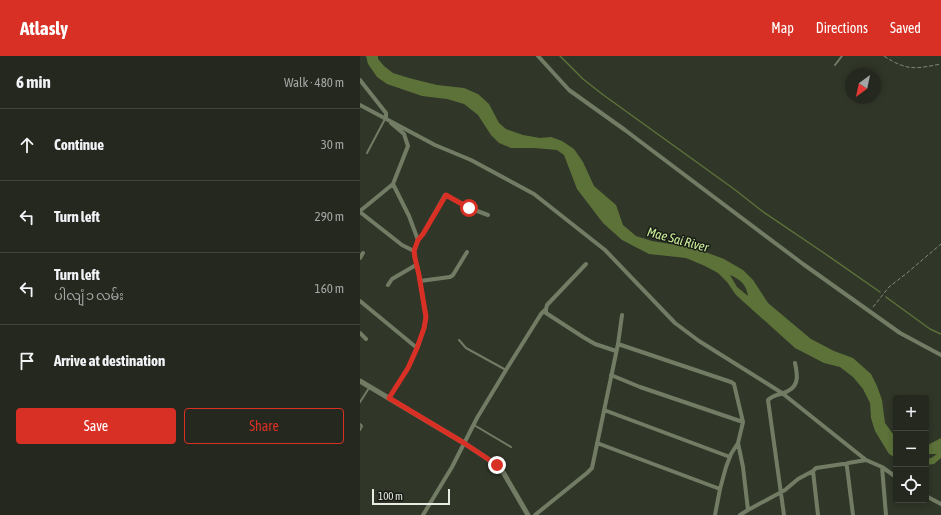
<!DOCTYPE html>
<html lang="en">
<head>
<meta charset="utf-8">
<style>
	body { margin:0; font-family:"Asap Condensed","Noto Sans Myanmar",sans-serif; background:#2c3027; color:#f1f3f6 }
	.controls { position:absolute; right:12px; bottom:12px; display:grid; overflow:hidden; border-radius:4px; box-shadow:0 2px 6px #0003 }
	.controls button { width:36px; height:36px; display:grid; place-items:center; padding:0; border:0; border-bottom:1px solid #41443c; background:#24281e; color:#f1f3f6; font:20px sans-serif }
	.compass { position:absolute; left:485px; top:12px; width:36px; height:36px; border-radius:50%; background:#24281e; box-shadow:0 2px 6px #0003; rotate:213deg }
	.scale { position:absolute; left:12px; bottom:10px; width:78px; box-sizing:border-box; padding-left:4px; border:2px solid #e7ebe2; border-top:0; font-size:11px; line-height:14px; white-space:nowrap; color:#e7ebe2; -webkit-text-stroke:3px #191c16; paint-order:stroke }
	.stop { position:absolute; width:12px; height:12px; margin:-9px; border:3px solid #d93025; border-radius:50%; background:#fff }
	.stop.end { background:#d93025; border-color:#fff; box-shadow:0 1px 4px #0008 }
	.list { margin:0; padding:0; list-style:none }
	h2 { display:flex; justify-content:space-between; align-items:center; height:52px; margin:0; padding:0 16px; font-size:17px }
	h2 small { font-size:13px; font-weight:400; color:#a3a6a4 }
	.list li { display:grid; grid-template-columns:26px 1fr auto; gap:12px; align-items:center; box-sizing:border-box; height:72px; padding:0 16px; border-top:1px solid #41443c }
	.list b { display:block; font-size:15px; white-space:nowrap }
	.list p { margin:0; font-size:13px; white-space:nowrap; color:#a3a6a4 }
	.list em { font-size:13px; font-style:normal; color:#a3a6a4 }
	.actions { display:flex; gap:8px; padding:12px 16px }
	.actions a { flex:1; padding:9px 0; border:1px solid #d93025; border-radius:4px; text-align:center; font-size:14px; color:#d93025 }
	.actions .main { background:#d93025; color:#fff }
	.icon { flex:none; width:22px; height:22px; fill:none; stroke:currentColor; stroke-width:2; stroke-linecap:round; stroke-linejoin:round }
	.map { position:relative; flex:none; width:581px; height:459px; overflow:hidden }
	header { display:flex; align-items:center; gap:24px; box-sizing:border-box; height:56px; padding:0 20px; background:#d93025; color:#fff }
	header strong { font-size:19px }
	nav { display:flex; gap:22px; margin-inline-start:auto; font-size:14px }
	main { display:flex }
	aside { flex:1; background:#24281e }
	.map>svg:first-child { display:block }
</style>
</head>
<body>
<header>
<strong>Atlasly</strong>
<nav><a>Map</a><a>Directions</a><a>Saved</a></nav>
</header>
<main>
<aside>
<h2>6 min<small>Walk · 480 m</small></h2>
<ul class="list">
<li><svg class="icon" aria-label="ahead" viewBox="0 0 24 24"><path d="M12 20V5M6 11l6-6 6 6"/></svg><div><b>Continue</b></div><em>30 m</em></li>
<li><svg class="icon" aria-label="left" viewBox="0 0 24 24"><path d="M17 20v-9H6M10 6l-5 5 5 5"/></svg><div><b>Turn left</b></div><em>290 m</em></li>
<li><svg class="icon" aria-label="left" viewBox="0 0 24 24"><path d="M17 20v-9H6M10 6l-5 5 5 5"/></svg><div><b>Turn left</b><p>ပါလျံ ၁ လမ်း</p></div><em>160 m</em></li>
<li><svg class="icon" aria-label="arrive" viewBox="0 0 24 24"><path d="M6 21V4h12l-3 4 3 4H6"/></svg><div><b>Arrive at destination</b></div></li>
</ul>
<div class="actions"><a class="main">Save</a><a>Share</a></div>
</aside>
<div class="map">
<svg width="581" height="459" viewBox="0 0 581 459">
	<rect width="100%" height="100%" fill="#303628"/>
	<path fill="#5c7239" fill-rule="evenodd" d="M 6,0 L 18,0 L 18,3 L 24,10 L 33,17 L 49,22 L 77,29 L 104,32 L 118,38 L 129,48 L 139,67 L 146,73 L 163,79 L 180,82 L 191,81 L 202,85 L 214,93 L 223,106 L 234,130 L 256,149 L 263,169 L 276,180 L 292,185 L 335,192 L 364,203 L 383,214 L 393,224 L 408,247 L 451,283 L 474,295 L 493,302 L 511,318 L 517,330 L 522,344 L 525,367 L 536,382 L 536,402 L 529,398 L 515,375 L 511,362 L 510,347 L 503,333 L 493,321 L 480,311 L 464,307 L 435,292 L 376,239 L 367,226 L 358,217 L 345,210 L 326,202 L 289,198 L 262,184 L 243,167 L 217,133 L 204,99 L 197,94 L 174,92 L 151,92 L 139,87 L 131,79 L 118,59 L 104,48 L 87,43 L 62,40 L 27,28 L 17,21 L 8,8 ZM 370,219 C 381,224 386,228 388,240 L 377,231 Z
		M 581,382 L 581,402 L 574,408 L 566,409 L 566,403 L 571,402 L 577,398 L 570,398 L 566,400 L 566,390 Z"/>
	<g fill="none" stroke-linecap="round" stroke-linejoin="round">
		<path stroke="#5c7239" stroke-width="1.5" d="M 200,0 L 223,23 L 242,38 L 374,133 L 402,155 L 464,197 L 520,236
			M 526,241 L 570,273 L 581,278"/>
		<path stroke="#82877b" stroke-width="1" stroke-dasharray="4 2" stroke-linecap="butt" d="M 524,0 C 547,15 555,13 581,8
			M 513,251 L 529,231 L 547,217 L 581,188"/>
		<path stroke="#727c64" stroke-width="2" d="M 475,9 L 482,0
			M 7,97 L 25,63
			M 99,284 L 106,292 L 146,314
			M 0,346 L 9,332
			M 0,368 L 2,370 L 0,374
			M 114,369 L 151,391"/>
		<path stroke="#727c64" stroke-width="4" d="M 178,0 L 209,34 L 265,74 L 443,208 L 540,277 L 581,299
			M 0,24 L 26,57 L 26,63
			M 0,49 L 75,89 L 111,104 L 174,138 L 245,194 L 315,267 L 339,285 L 422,337 L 506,404
			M 31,67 L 44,78 L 48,90 L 33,128 L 49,160 L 58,184
			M 0,155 L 33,128
			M 0,156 L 42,189 L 54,195
			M 0,202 L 3,197
			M 226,208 L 187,249 L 186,253 L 186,257 L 223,281 L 235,288 L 256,295
			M 60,225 L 90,221 L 93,219 L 107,196
			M 28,229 L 32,223 L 56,209
			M 0,245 L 57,292
			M 0,277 L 6,283
			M 258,288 L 371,326 L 374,328 L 383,366 L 378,387 L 371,398 L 366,411 L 360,433 L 355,459
			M 251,319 L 280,331 L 383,366
			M 29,342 L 48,312 L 57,292 L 64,273 L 66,261 L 59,219 L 55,202 L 54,195 L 58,184 L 63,178 L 85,139 L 109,152 L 128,159
			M 244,354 L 370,401
			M 237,387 L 360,433
			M 378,387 L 383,411 L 388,454
			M 486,408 L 488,407 L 506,404 L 522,411 L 536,421
			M 522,411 L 526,459
			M 566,440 L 581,448
			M 63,459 L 92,411 L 117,362 L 146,314 L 181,258 L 186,253
			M 175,459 L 227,417 L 232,412 L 258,288 L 262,259
			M 380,459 L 388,454 L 425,434 L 438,423 L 453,415
			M 424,459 L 408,344 C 414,338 421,339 428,335 C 440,329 437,317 435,307
			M 458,459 L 453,415 L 456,412 L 483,408 L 486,408 L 487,411 L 493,459"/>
		<path stroke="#727c64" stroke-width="5" d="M 0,325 L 104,387 L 137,409 L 143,416 L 168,459"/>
	</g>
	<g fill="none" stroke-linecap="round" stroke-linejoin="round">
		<path stroke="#d93025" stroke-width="5" d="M 109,152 L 86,139 L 63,178 L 58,184 L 54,195 L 55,202 L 59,219 L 66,261 L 64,272 L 57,292 L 48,312 L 29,342 L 104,387 L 137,409"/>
	</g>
	<g text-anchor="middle" stroke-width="3" stroke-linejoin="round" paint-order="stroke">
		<g font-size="13" font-style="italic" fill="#cef19c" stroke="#191c16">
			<text transform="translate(318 183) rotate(15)" y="5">Mae Sai River</text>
		</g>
	</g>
</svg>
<div class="controls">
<button>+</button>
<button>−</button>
<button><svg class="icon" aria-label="locate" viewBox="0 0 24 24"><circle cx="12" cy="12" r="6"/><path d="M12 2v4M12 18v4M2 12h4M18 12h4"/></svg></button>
</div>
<svg class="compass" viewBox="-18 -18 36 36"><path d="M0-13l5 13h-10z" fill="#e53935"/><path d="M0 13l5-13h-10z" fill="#a3a6a4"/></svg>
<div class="scale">100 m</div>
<div class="stop" style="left:109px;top:152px"></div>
<div class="stop end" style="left:137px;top:409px"></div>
</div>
</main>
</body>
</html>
